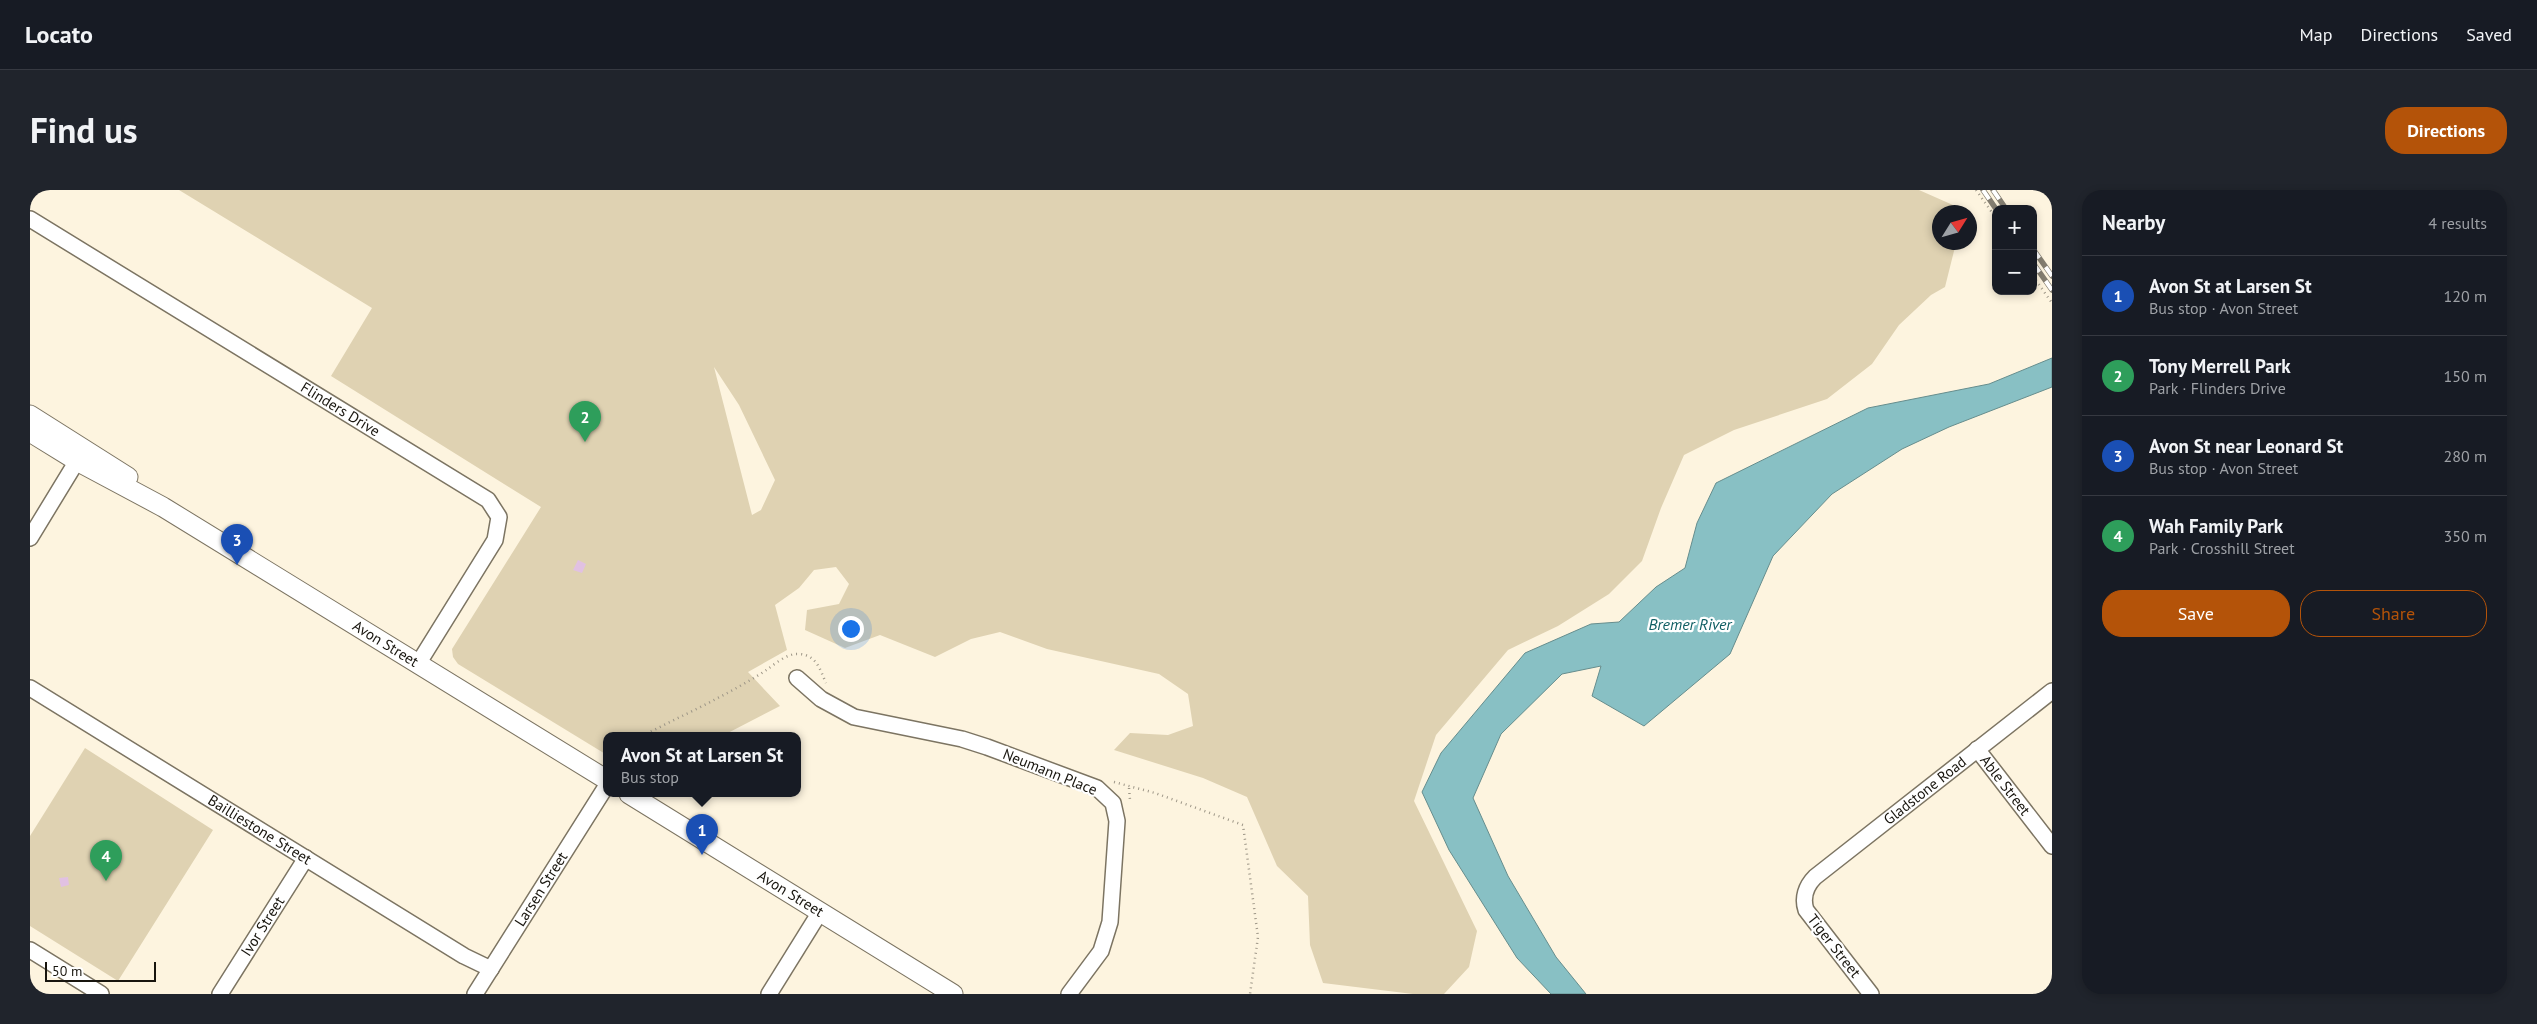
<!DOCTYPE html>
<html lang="en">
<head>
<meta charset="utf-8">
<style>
	body { margin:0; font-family:"PT Sans",sans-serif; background:#20242c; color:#f1f3f6 }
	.controls { position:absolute; right:15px; top:15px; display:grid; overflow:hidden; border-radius:10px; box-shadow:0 2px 8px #0003 }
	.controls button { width:45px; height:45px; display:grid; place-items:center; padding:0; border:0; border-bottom:1px solid #363941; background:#171b24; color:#f1f3f6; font:25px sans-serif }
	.compass { position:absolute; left:1902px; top:15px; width:45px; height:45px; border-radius:50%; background:#171b24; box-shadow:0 2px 8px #0003; rotate:53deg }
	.scale { position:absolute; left:15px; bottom:12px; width:111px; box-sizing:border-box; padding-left:5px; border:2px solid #18150e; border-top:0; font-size:14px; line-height:18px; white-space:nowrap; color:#18150e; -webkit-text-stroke:4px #fff; paint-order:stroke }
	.you { position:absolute; left:820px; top:438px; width:18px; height:18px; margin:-12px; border:4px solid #fff; border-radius:50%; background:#1a73e8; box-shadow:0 0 0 8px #1a73e833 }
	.badge { display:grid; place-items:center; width:32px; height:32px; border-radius:50%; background:#b45309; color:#fff; font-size:16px; font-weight:700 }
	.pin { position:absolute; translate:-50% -41px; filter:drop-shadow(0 1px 2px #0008) }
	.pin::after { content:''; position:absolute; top:26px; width:18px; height:15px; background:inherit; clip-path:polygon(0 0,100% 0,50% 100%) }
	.popup { position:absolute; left:573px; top:542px; width:198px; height:65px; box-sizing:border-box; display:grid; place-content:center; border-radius:10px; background:#171b24; filter:drop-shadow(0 1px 4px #0005); font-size:16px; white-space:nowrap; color:#9ea1a6 }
	.popup b { font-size:19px; color:#f1f3f6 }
	.popup::after { content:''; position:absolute; left:50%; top:100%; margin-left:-10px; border:10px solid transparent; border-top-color:#171b24 }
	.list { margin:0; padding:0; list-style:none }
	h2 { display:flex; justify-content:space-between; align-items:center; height:65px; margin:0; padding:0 20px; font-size:21px }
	h2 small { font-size:16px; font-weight:400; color:#9ea1a6 }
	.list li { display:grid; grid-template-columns:32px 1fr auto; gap:15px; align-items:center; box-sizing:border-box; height:80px; padding:0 20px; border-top:1px solid #363941 }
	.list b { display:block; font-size:19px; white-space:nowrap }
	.list p { margin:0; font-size:16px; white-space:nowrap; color:#9ea1a6 }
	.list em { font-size:16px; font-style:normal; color:#9ea1a6 }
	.actions { display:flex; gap:10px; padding:15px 20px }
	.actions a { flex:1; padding:11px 0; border:1px solid #b45309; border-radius:20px; text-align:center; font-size:18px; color:#b45309 }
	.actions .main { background:#b45309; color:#fff }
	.map { position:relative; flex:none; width:2022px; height:804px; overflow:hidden; border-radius:20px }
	header { display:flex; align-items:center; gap:30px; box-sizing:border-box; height:70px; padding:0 25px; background:#171b24; border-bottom:1px solid #363941 }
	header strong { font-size:24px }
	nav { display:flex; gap:28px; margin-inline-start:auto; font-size:18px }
	.intro { display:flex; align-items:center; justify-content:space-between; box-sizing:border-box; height:120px; padding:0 30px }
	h1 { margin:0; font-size:35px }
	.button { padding:12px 22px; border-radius:20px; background:#b45309; color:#fff; font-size:18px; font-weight:700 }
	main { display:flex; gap:30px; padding:0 30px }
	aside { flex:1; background:#171b24; border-radius:20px; box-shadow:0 2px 8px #0003 }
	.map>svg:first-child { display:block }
</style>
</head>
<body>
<header>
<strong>Locato</strong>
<nav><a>Map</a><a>Directions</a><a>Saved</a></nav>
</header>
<div class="intro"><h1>Find us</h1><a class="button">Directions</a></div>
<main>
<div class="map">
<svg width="2022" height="804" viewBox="0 0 2022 804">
	<rect width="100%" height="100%" fill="#fdf4df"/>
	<path fill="#dfd2b2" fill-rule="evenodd" d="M 149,0 L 1889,0 L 1932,19 L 1934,22 L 1910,22 L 1910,52 L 1926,53 L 1915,97 L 1901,105 L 1869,135 L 1842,174 L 1797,209 L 1704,240 L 1654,265 L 1631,318 L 1612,371 L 1579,404 L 1528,436 L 1478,460 L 1406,545 L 1384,611 L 1447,741 L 1439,777 L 1414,804 L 1383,804 L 1293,793 L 1280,755 L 1278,706 L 1247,676 L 1217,607 L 1173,588 L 1084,560 L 1100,543 L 1138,545 L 1163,536 L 1158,504 L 1129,484 L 1017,459 L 970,442 L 941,449 L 905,467 L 850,445 L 815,458 L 775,440 L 777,420 L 809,414 L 819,394 L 806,377 L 784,380 L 769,398 L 745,415 L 757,460 L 718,482 L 750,516 L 692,546 L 577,546 L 577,565 L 428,474 L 423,467 L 422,459 L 511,317 L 301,186 L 342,118 ZM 684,177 L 709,215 L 745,290 L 731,320 L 722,325 Z
		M 55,558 L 183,640 L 88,791 L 0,736 L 0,646 Z"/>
	<path fill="#88c0c4" stroke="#668d8d" d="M 2022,168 L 2022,197 L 1919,237 L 1872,259 L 1802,304 L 1743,366 L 1700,464 L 1614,536 L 1562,506 L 1571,476 L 1532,484 L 1471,544 L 1443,608 L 1478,686 L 1526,767 L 1556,804 L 1521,804 L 1487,768 L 1419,660 L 1392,602 L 1411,563 L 1495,463 L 1561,434 L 1589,432 L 1626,397 L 1655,378 L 1667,333 L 1686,293 L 1838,218 L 1959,194 Z"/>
	<path fill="#e1c1e2" d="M 548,370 L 556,374 L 552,383 L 543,380 Z
		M 38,687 L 39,695 L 31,697 L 29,688 Z"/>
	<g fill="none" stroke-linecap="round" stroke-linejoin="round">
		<g stroke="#7c7462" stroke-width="18">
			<g id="minor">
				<path id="s1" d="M 0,29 L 458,310 L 469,327 L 465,350 L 388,474"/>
				<path d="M 0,348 L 53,261"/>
				<path d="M 767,488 L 791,509 L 824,527 L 932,549 L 957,557 L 1067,598 L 1083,613 L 1087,631 L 1080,732 L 1071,761 L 1039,804"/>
				<path id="s2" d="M 0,498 L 434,766 L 461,779"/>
				<path id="s3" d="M 1947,559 L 2022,656"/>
				<path d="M 0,760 L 71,804"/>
				<path id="s4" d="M 190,804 L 276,668"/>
				<path id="s5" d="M 445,804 L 577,595"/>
				<path d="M 739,804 L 790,722"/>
				<path id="s6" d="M 1841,804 L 1776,720 C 1772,708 1776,696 1785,687 L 2022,501"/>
			</g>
		</g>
		<g stroke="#7c7462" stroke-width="21">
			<g id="tertiary">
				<path d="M 0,225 L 98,287"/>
				<path id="s7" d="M 0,242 L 47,271 L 133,317 L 577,590"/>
				<path id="s8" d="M 599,604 L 923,804"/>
			</g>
		</g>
		<path stroke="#9d9687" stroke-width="2.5" stroke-dasharray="1 4" stroke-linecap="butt" d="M 1946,0 L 1966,28
			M 2003,86 L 2022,113
			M 612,546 C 653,525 696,506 735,481 C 745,474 757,463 769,464 C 787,465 790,480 796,493
			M 1084,592 L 1125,603 L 1213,635 L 1228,747 L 1220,804
			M 1099,598 L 1100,610"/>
		<use href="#minor" stroke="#fff" stroke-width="15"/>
		<use href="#tertiary" stroke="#fff" stroke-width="19"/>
		<g stroke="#847e71" stroke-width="5.5">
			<path id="rail" d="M 1953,0 L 1966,19
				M 1963,0 L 1976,19
				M 2003,59 L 2022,86
				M 2003,73 L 2022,100"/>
		</g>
		<use href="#rail" stroke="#fff" stroke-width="4" stroke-dasharray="11" stroke-linecap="butt"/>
	</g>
	<g text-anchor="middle" stroke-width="4.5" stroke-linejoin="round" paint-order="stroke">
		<g font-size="15" fill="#18150e" stroke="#fff">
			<text dy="5" stroke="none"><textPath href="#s1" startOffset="364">Flinders Drive</textPath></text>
			<text dy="5" stroke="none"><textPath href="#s7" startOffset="414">Avon Street</textPath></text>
			<text transform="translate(1020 582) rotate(22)" y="5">Neumann Place</text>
			<text dy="5" stroke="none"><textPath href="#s3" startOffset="46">Able Street</textPath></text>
			<text dy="5" stroke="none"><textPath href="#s6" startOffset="282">Gladstone Road</textPath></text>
			<text dy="5" stroke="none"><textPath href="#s2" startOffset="270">Bailliestone Street</textPath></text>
			<text dy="5" stroke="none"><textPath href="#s5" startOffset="124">Larsen Street</textPath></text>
			<text dy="5" stroke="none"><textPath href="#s8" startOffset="190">Avon Street</textPath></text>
			<text dy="5" stroke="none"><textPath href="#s4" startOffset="80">Ivor Street</textPath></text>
			<text transform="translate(1804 756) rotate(52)" y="5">Tiger Street</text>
		</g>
		<g font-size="16" font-style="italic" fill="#0f5e63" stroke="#fff">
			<text x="1660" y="440">Bremer River</text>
		</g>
	</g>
</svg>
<div class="controls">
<button>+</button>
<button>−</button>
</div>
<svg class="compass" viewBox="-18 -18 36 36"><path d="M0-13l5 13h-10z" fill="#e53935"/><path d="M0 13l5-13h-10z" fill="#9ea1a6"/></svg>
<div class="scale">50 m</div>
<div class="you"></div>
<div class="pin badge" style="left:672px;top:665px;background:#1a4fb4">1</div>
<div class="popup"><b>Avon St at Larsen St</b>Bus stop</div>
<div class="pin badge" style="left:555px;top:252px;background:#2e9e5b">2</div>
<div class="pin badge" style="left:207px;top:375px;background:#1a4fb4">3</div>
<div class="pin badge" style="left:76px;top:691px;background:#2e9e5b">4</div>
</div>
<aside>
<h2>Nearby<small>4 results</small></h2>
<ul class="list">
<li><span class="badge" style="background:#1a4fb4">1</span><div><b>Avon St at Larsen St</b><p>Bus stop · Avon Street</p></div><em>120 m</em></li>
<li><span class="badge" style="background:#2e9e5b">2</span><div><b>Tony Merrell Park</b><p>Park · Flinders Drive</p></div><em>150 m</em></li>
<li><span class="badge" style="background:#1a4fb4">3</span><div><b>Avon St near Leonard St</b><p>Bus stop · Avon Street</p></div><em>280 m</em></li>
<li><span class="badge" style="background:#2e9e5b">4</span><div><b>Wah Family Park</b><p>Park · Crosshill Street</p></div><em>350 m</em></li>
</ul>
<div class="actions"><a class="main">Save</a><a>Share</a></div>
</aside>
</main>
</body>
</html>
